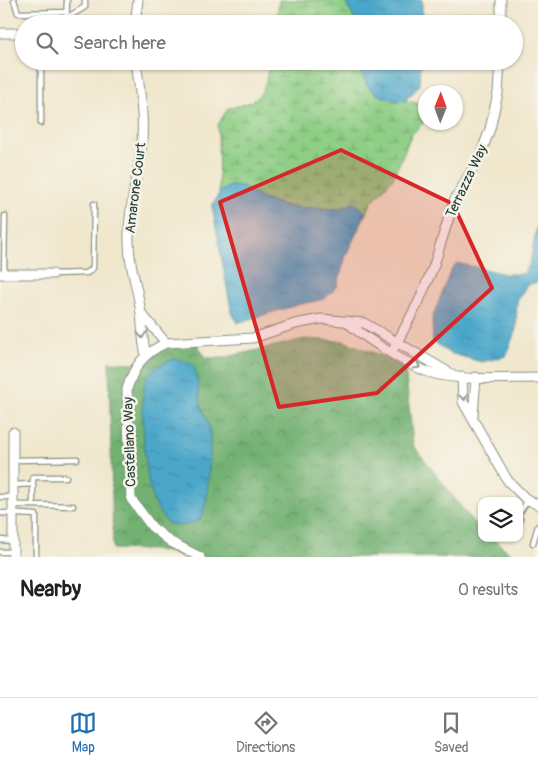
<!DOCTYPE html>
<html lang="en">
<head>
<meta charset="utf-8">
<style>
	body { margin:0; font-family:Pangolin,sans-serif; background:#f2f2f2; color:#202124 }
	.controls { position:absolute; right:15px; bottom:15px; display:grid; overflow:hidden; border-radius:10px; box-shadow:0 1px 4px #0004 }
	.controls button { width:45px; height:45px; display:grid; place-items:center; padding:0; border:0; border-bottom:1px solid #e0e0e0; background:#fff; color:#202124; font:25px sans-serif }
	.compass { position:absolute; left:418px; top:85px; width:45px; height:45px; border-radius:50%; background:#fff; box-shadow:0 1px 4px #0004; rotate:1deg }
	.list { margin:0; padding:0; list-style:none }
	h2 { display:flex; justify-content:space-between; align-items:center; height:65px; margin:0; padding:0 20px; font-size:21px }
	h2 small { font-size:16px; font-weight:400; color:#757577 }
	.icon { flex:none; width:28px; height:28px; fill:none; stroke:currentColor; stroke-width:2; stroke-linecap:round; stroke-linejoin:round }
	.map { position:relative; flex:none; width:538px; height:557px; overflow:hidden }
	.search { position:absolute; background:#fff; box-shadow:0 1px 4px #0004; left:15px; right:15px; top:15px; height:55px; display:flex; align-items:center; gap:12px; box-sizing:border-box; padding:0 18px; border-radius:28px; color:#757577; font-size:19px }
	.sheet { height:140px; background:#fff }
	nav { display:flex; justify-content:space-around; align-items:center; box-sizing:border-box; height:70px; border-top:1px solid #e0e0e0; background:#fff; font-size:14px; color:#757577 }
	nav a { display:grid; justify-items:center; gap:2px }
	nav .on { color:#1f6fb2 }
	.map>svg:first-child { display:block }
</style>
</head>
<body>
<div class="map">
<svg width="538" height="557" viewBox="0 0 538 557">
	<defs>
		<pattern id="forest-crowns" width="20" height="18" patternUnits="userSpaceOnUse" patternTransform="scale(1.25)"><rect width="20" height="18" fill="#72b172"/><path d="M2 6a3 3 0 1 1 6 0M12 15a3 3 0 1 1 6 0" fill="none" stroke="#5d915e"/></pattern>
		<pattern id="wetland-marsh" width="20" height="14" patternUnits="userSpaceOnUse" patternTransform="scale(1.25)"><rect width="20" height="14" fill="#8ece85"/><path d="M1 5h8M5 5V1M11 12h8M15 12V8" fill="none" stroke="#73a86e"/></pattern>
		<pattern id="water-ripples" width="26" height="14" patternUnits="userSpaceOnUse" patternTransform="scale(1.25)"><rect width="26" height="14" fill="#4ca7ca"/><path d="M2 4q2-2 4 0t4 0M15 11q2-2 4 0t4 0" fill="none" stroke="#3f89a5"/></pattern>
	</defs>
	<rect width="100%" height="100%" fill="#f7f3e8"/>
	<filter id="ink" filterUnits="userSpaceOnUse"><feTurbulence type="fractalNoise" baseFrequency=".02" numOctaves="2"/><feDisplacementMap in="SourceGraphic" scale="10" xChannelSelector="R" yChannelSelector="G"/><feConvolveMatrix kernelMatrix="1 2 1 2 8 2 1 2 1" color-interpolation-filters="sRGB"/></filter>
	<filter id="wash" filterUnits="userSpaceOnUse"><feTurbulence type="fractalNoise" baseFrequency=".0096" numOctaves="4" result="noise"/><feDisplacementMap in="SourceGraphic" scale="20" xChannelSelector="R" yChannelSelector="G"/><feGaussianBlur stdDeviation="1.12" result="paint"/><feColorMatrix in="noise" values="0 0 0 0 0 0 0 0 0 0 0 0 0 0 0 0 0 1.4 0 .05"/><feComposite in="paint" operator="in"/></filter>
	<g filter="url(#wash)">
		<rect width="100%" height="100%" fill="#f0e7cd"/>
		<path fill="url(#forest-crowns)" stroke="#487753" d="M 305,339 L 343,341 L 383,356 L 405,368 L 413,445 L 473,522 L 482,529 L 482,538 L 492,538 L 515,557 L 195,557 L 155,550 L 113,549 L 109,362 L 141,363 L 166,345 L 195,341 L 206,358 L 223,358 Z"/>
		<path fill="url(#wetland-marsh)" stroke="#56865c" d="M 279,0 L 346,0 L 357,24 L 276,24 Z
			M 269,61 L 360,61 C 363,107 396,94 425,106 L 425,121 L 411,135 L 393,178 L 372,202 L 366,213 L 354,202 L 341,209 L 311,209 L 292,207 L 262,199 L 242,186 L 229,186 L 219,193 L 218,125 L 228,108 C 262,102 265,94 269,61 Z"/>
		<path fill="url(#water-ripples)" stroke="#36727f" d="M 346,0 L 422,0 L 422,24 L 357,24 L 345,2 Z
			M 360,61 L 421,61 L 420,85 L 405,101 C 379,100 361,88 360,61 Z
			M 229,186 L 242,186 L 262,199 L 292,207 L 341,209 L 354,202 L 366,213 L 346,255 L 337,287 L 324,299 L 297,305 L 237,323 L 231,310 L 212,206 L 219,193 Z
			M 538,220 L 538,282 L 527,285 L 517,301 L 516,329 L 506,356 L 482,362 L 449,353 L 433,341 L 432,319 L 450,272 L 457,263 L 506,274 L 523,274 L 530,263 Z
			M 173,359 L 183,360 L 193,364 C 198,377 198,391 201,405 C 203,412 207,419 209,426 C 212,438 208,507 202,517 C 196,525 180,528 170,524 C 161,519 154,502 151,492 C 145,474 139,395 146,379 C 151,368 163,363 173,359 Z"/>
	</g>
	<g filter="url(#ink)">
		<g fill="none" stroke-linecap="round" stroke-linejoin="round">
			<g stroke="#889280" stroke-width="7">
				<path id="lane" d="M 14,0 L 18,13 L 67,12
					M 66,18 L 85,7 L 85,0
					M 66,24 L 67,0
					M 41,123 L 41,61
					M 4,274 L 5,216
					M 53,274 L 87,273 L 93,268 L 94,204
					M 13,460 L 77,459
					M 33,484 L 33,505 L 73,506
					M 13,485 L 33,484 L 33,477 L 66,477
					M 0,497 L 13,497
					M 13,505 L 33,505
					M 0,513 L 36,515 L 36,557
					M 519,513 L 528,500
					M 519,518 L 520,519
					M 0,540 L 13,541
					M 533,543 L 538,526
					M 0,552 L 13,552"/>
			</g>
			<g stroke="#889280" stroke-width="11">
				<path id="street" d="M 135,24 L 138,0
					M 501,24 L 501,0
					M 0,33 L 24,33
					M 136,61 C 140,92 145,121 141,152 C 137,180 129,207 129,235 C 128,266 138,286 141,314 C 143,328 142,341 146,355
					M 0,274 L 53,274
					M 142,314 L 166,343
					M 346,321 C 363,337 413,369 435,374 C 468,381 505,378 538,378
					M 392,352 L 419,301 L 434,265 L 454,201 L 480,156 L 490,129 L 498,93 L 500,61
					M 462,377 L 463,402 L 508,481 L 525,498 L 538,505
					M 473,416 L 476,377
					M 13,557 L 13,432
					M 200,557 L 171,542 L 152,527 L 131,499 L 127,389 C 134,366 144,353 166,343 L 253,338 L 295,324 L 321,319 L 364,323 L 455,376"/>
			</g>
			<use href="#lane" stroke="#fff" stroke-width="4.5"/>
			<use href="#street" stroke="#fff" stroke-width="9"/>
		</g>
		<defs><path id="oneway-chevron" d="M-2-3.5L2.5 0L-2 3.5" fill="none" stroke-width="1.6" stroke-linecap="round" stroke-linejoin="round" transform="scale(1.25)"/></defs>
		<g stroke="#8f9e9a">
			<use href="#oneway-chevron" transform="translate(142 335) rotate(86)"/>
			<use href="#oneway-chevron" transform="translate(417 366) rotate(29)"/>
			<use href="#oneway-chevron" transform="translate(464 397) rotate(79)"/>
		</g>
	</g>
	<path fill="#d62828" fill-opacity="0.2" stroke="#d62828" stroke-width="4" stroke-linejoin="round" d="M 341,150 L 453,204 L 492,288 L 377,393 L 279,407 L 220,202 Z"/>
	<g text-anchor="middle" stroke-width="5" stroke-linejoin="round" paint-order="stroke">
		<g font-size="14" fill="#1f3d34" stroke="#f7f3e8">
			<text transform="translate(466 181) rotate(-65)" y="5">Terrazza Way</text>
			<text transform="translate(135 188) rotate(-83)" y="5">Amarone Court</text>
			<text transform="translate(129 442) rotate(-92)" y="5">Castellano Way</text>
		</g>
	</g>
</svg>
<div class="controls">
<button><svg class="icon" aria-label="layers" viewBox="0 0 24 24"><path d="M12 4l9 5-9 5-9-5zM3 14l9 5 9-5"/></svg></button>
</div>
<svg class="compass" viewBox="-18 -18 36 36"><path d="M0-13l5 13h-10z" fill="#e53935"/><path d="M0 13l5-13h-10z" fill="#757577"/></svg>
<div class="search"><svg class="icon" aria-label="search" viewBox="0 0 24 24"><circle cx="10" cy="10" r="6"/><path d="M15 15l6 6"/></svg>Search here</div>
</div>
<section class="sheet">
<h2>Nearby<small>0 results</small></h2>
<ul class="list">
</ul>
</section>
<nav>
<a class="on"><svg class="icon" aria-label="map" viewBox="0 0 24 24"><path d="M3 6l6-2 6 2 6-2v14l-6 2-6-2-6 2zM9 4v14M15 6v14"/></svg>Map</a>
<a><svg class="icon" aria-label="directions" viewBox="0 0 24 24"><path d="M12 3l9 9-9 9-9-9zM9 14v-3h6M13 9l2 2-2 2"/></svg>Directions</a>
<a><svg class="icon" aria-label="saved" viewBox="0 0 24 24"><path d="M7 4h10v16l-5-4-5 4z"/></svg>Saved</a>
</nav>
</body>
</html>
